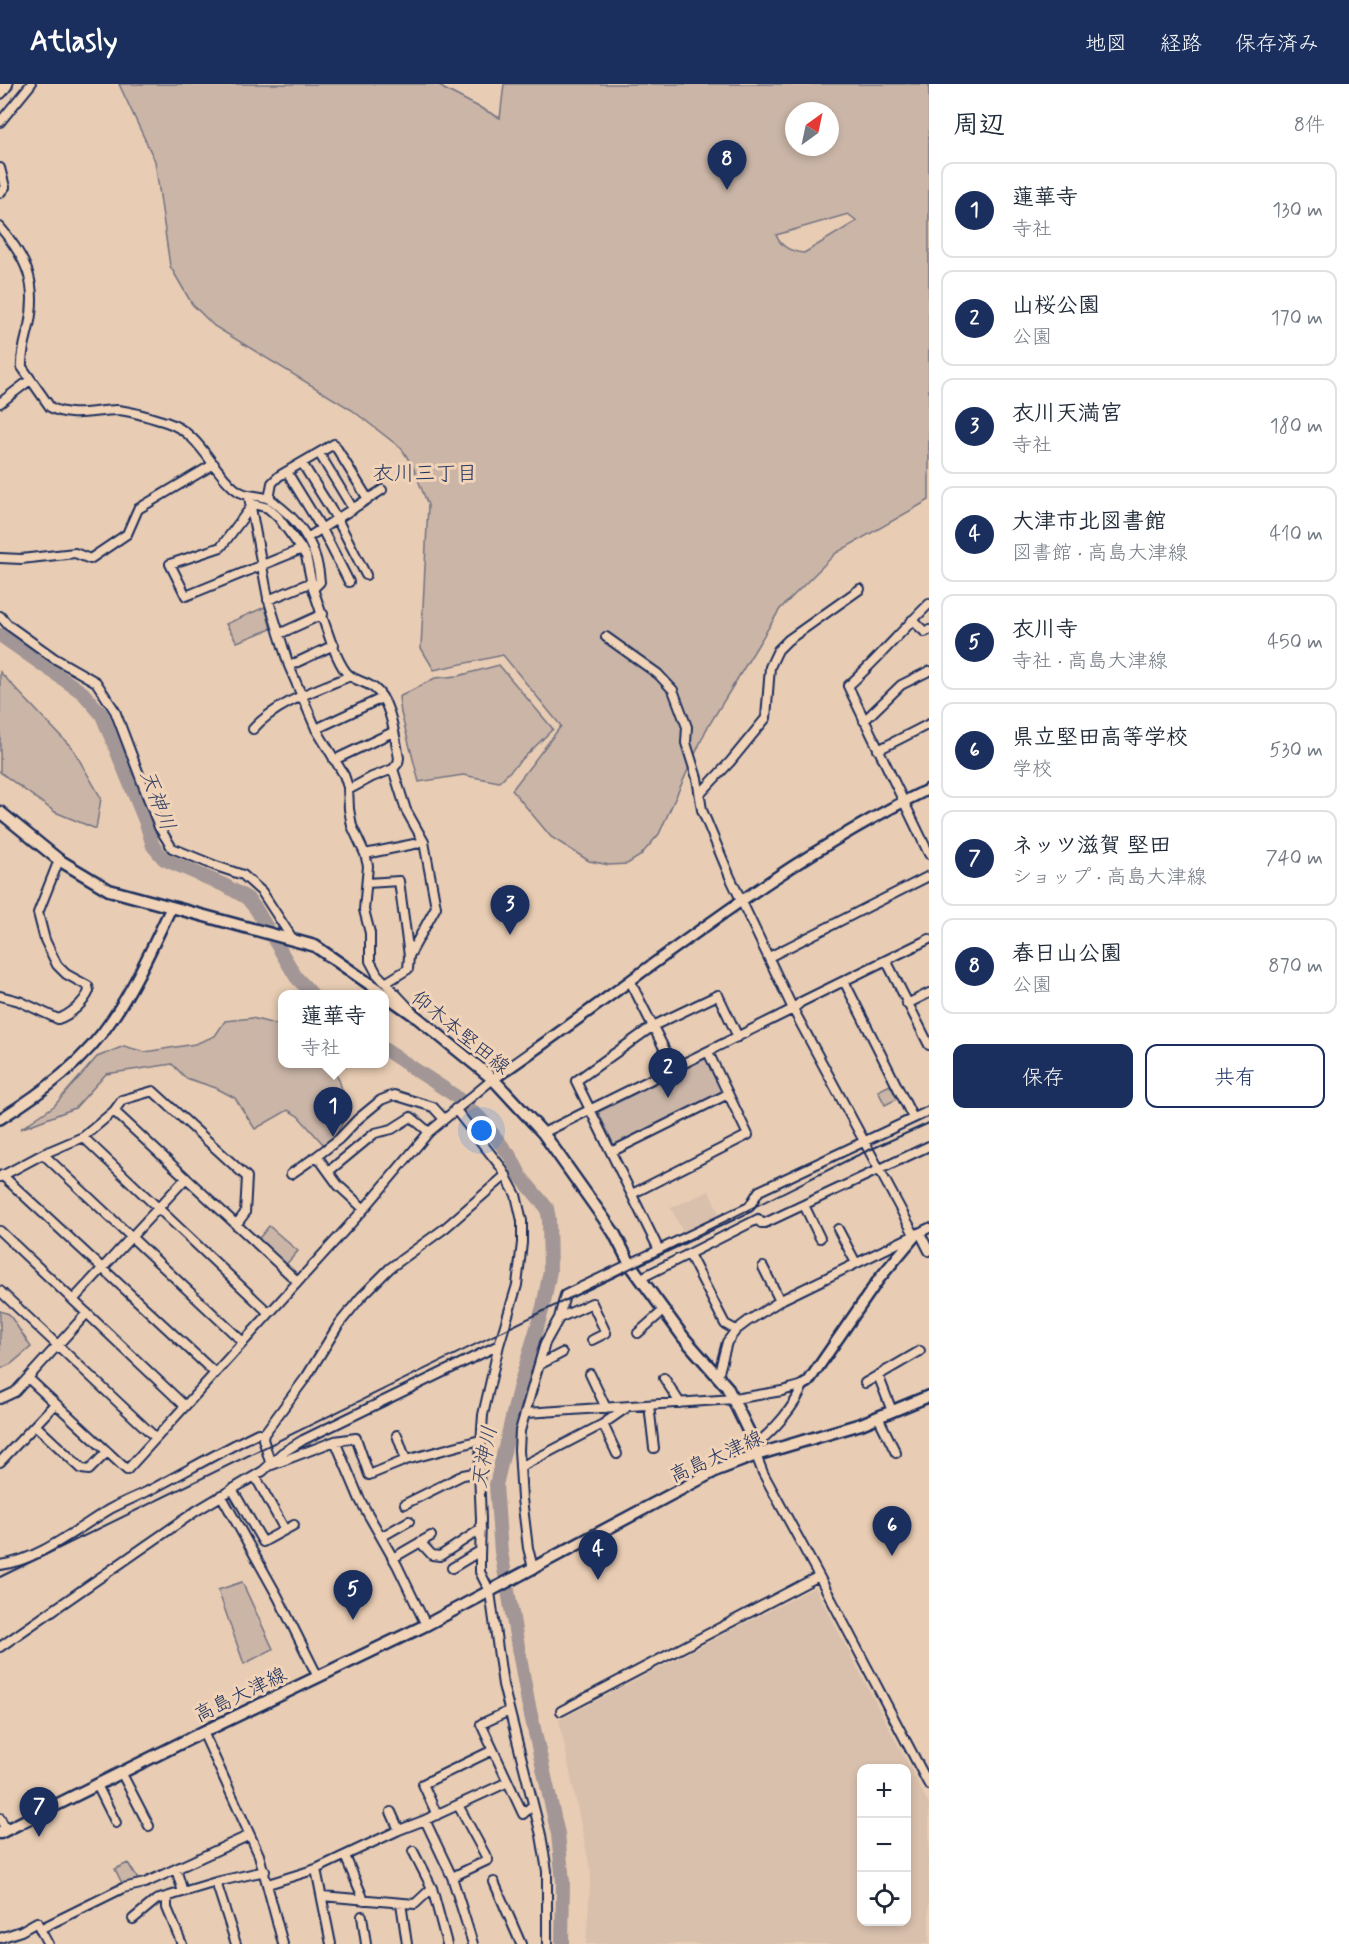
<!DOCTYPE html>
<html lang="ja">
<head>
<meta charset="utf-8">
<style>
	body { margin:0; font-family:Mynerve,"Klee One",sans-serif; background:#f2f2f3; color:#1f2937 }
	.controls { position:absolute; right:18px; bottom:18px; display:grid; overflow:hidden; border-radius:12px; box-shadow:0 3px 9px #0003 }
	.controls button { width:54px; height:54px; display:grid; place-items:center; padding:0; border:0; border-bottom:2px solid #e0e1e3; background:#fff; color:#1f2937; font:30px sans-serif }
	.compass { position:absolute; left:785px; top:18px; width:54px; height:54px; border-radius:50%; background:#fff; box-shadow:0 3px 9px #0003; rotate:33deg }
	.you { position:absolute; left:482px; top:1047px; width:21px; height:21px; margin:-15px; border:4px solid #fff; border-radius:50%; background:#1a73e8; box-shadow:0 0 0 9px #1a73e833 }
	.badge { display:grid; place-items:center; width:39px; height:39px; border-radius:50%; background:#1b2f5e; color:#fff; font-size:20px; font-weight:700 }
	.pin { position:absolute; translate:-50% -50px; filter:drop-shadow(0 2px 3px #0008) }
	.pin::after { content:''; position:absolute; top:32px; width:21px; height:18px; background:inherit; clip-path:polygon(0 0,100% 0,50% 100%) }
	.popup { position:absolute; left:278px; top:906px; width:111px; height:78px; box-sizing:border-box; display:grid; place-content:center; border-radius:12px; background:#fff; filter:drop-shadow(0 2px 4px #0005); font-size:20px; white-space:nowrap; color:#747a83 }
	.popup b { font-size:22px; color:#1f2937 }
	.popup::after { content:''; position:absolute; left:50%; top:100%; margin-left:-12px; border:12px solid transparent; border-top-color:#fff }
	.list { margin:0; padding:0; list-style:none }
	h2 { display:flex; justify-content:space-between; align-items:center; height:78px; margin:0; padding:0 24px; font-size:26px }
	h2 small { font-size:20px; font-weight:400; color:#747a83 }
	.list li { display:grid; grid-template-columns:39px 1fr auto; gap:18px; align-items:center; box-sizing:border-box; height:96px; margin:0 12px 12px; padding:0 12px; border:2px solid #e0e1e3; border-radius:12px }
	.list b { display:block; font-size:22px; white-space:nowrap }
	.list p { margin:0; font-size:20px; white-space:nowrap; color:#747a83 }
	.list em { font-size:20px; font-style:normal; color:#747a83 }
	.actions { display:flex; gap:12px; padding:18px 24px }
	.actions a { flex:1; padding:14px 0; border:2px solid #1b2f5e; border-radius:12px; text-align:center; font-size:21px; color:#1b2f5e }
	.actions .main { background:#1b2f5e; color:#fff }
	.icon { flex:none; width:33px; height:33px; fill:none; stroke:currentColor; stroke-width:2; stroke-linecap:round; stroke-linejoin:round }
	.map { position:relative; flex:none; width:929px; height:1860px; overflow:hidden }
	header { display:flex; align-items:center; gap:36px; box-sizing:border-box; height:84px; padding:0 30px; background:#1b2f5e; color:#fff }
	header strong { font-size:28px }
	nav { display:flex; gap:33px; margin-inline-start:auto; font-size:21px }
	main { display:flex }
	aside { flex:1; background:#fff }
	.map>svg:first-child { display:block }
</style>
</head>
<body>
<header>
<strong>Atlasly</strong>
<nav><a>地図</a><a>経路</a><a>保存済み</a></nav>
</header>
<main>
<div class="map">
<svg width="929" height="1860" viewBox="0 0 929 1860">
	<rect width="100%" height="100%" fill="#e8ccb3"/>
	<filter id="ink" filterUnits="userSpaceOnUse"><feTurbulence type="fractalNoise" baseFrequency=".0167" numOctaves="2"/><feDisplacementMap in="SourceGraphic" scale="12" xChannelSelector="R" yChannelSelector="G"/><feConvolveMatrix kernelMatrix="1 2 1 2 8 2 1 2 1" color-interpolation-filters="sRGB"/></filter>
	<g filter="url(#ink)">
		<path fill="#d9c0ad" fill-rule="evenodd" d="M 709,1107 L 721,1133 L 684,1151 L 671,1124 Z
			M 815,1503 L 929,1720 L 929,1860 L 586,1860 L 591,1789 L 559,1636 ZM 862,1684 L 906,1684 L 906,1838 L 862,1838 Z"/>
		<path fill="#cab5a7" stroke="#727282" stroke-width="1.5" fill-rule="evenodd" d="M 119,0 L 438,0 L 444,5 L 500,34 L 504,0 L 929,0 L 929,416 L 836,469 L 780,525 L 706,646 L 659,750 L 640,772 L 627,780 L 609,781 L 589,777 L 551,753 L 512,706 L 561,642 L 503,571 L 434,586 L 421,564 L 428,421 L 413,383 L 402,365 L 352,326 L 214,242 L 192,220 L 170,182 L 155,77 ZM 794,27 L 830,27 L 830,63 L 794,63 ZM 848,130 L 857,137 L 804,169 C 791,168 781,163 776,151 Z
			M 265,523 L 271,545 L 237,558 L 226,540 Z
			M 499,581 L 553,645 L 499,698 L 463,691 L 419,698 L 401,629 L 399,613 L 435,594 L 458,592 Z
			M 0,588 L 73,665 L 101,714 L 96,745 L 55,728 L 0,688 Z
			M 252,934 L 282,942 L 282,980 L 330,980 L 339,996 L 349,1027 L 336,1051 L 323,1060 L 298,1032 L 288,1026 L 255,1045 L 235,1014 L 216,1004 L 186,994 L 172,980 L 106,990 L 75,1024 L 20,1045 L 54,1022 L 97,973 L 124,962 L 145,968 L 195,960 L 215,952 L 225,937 Z
			M 707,974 L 724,1008 L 614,1061 L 598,1028 Z
			M 890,1001 L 897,1015 L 885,1021 L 878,1007 Z
			M 269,1142 L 298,1167 L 283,1184 L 256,1158 Z
			M 0,1227 L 9,1230 L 31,1263 L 11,1280 L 0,1285 Z
			M 242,1498 L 273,1565 L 244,1580 L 218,1506 Z
			M 128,1779 L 139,1797 L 124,1803 L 115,1785 Z"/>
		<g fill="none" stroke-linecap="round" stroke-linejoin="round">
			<path stroke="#a29696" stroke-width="14" d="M 0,551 L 83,609 L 102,631 L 146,739 L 153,762 L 164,775 L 226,802 L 247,814 L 256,825 L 296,893 L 312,910
				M 384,965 L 454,1011 L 480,1034 L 511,1073 L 521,1093 L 547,1124 L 549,1135 L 550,1187 L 543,1223 L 519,1305 L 496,1401 L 501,1468 L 528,1618 L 558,1750 L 563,1798 L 562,1860"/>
			<g stroke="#1b2f5e" stroke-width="12">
				<path id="minor" d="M 0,38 L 31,0
					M 0,84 L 5,103 L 0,109
					M 0,143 C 27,175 38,200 29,242 C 26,255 21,270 22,283 L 50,323 C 71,335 95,326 117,326 C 133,327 152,334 166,338 C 200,349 210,383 234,404 C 245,414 257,410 269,415 C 273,416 277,421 280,423 C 304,442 318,468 320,498 L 313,505 C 321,526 333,572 346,588 C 353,597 365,597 374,604 C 391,616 395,654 399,674 L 398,679 L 393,685 L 406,726 L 424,758
					M 0,319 L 30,296
					M 319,369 L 353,425
					M 302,379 L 337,435 L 366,491
					M 287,388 L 322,445 L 349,498
					M 249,413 L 268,514 L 289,582 L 316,645 L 344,691 L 348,703 L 349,725 L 352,742 L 365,770 L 368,782 L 364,826 L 370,849 L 370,877 L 377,890 L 410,925
					M 269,415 L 272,399 L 279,392 L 334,360 L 368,415
					M 250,419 L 268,424 L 278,433 L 300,463 L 306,472 L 313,505
					M 251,423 L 221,463 L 170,480 L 186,512 L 302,465
					M 307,454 L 382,406
					M 0,474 L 21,475 L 75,469 L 90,475 L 127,450 L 138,425 L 214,380
					M 268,516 L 312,498
					M 929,520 C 901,547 876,577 848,602 L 929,770
					M 0,532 L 8,541 L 54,574 L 96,598 L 115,627 L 159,743 L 172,764 L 216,782 L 243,791 L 262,808 L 292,854
					M 912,536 L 925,548 L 929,546
					M 279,550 L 323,530
					M 606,553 L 658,590 L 673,606 L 687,643 L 686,659 L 697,694 L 702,726 L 730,793 L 793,925 L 915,1152
					M 289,582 L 334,561
					M 864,637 L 901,601 L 929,587
					M 253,645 C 277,618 317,606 350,592
					M 316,645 L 382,614
					M 878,666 L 929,640
					M 334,676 L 393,648
					M 348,706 L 372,693 L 393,685
					M 700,710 L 730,678 L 766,634 L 770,583 L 778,566 L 788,556 L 860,505
					M 365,770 L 424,758 L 436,823 L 409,872 L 408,885 L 387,898
					M 367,799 L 399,797 L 409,872
					M 769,873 L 929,792
					M 886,876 L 929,961
					M 630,897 L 674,984
					M 844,897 L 913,1034
					M 0,912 L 19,917 L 58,935 C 70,931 84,919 89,907 L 88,902 L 66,890 L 57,881 L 45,856 L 38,829 L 59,776
					M 907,920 L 929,909
					M 455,1025 L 501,1083 L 516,1111 L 522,1137 L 522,1159 L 517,1201 L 499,1261 L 483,1331 L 479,1388 L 481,1435 L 480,1473 L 480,1488 L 490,1508 L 503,1601 L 541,1751 L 547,1787 L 547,1860
					M 114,1027 L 297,1197
					M 543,1049 L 793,925 L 801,918 L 929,855
					M 83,1053 L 269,1229
					M 611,1068 L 728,1010
					M 43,1070 L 243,1258
					M 329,1087 L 375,1049 L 392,1045 L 411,1033 L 429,1048
					M 291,1090 L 317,1072
					M 2,1091 L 215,1289
					M 0,1093 L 43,1070 L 83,1053 L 114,1027 L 122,1016 L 153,1007 L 247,1093 L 245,1129 L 236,1141
					M 632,1110 L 748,1051 L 708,968
					M 804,1121 L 820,1154
					M 364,1125 L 338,1101 L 317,1072 L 339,1055 L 358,1035 L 381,1016 L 394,1011 L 433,1023 L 444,1035
					M 838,1145 L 856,1179
					M 0,1147 L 185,1322
					M 920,1149 L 929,1167
					M 659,1166 L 576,997 L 653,942 L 718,911 L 738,953
					M 689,1170 L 725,1240 L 736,1246
					M 763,1183 L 780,1217
					M 641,1194 L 758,1135 L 761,1139 L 765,1139 L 929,1062
					M 0,1207 L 156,1354
					M 73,1216 L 186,1094
					M 559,1234 L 565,1211 L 749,1123 L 759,1107 L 929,1027
					M 638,1249 L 664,1226
					M 539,1281 L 562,1269
					M 590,1290 L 606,1324
					M 878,1291 L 892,1327
					M 718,1292 L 727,1258 L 736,1246 L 748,1237 L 783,1215 L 929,1144
					M 28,1294 L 127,1386 L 364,1125 L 429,1048 L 493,995
					M 664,1294 L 680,1319
					M 865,1299 L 920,1267
					M 0,1315 L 15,1308 L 87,1229
					M 649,1321 L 654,1364
					M 527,1329 L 734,1315 L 782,1307 L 803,1301
					M 878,1333 L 896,1369
					M 603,1340 L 617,1370
					M 35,1341 L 82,1385 L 89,1386 L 107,1368
					M 397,1351 L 406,1376
					M 335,1357 L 360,1416 L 397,1481 L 426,1541
					M 755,1361 C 772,1348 796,1322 803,1301
					M 756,1371 L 763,1389 L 819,1492 L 929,1701
					M 0,1378 L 55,1320
					M 271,1381 L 263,1355 L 264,1350 L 307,1292 L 339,1240 L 361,1213 L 390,1184 L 445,1144 L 506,1091
					M 272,1381 L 335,1357 L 356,1354 L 369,1391 L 406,1376 L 480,1356
					M 520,1383 L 603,1340 L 626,1324
					M 255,1392 L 285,1446
					M 232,1405 L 263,1458 L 294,1441
					M 221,1411 L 278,1513 L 318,1593
					M 405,1420 L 463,1391 L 479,1388
					M 381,1453 L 409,1437
					M 420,1458 L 432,1471 L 440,1472 L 481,1445
					M 393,1474 L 431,1452
					M 0,1481 C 37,1477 78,1444 110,1425 C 125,1417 141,1411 156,1403 C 190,1385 223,1366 258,1349 L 264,1350
					M 452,1484 L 480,1467
					M 533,1484 L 528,1464 L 522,1415 L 519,1366 L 520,1347 L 545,1259 L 559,1234 L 592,1219 L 606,1249 L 592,1256
					M 0,1563 L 196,1427 L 263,1387 L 282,1369 L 303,1356 L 499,1261
					M 509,1627 L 481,1640 L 523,1730 L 533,1721
					M 561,1627 L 819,1492
					M 203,1648 L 259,1771 L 283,1860
					M 121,1688 L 149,1742
					M 97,1701 L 116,1739
					M 391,1728 L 399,1746
					M 437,1731 L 423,1700 L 493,1666
					M 0,1734 L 6,1746
					M 425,1736 L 452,1793 L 473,1860
					M 413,1767 L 432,1804
					M 345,1772 L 364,1816
					M 176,1785 L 183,1808
					M 316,1785 L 331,1860
					M 452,1793 L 488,1776 L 458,1721
					M 216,1798 L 236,1860
					M 494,1798 L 521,1860
					M 268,1800 L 316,1785 L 399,1746 L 425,1736 L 508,1698
					M 322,1812 L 415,1820 L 432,1804 L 447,1860
					M 167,1813 L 167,1824 L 182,1860
					M 401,1819 L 407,1860
					M 362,1832 L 366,1860
					M 133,1835 L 156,1816 L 216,1798 L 265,1787
					M 0,1854 L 21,1847 L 37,1838 L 40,1845
					M 48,1860 L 40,1845 L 123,1804 L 145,1799 L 250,1751"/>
			</g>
			<g stroke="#1b2f5e" stroke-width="14">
				<path id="tertiary" d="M 493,995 C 637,897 771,781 929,705
					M 0,1035 C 43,1008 85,977 113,934 C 136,900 153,861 171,824
					M 803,1301 L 808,1298 L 879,1195 L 915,1152"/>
			</g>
			<g stroke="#1b2f5e" stroke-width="15">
				<path id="secondary" d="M 0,728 L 59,776 L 109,806 L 315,862 L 414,931 L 493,995 L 543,1049 L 614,1149 L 630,1180 L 684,1254 L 727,1303 L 755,1361 L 756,1371
					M 0,1749 L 203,1648 L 426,1541 L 717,1386 L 756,1371 L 861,1340 L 929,1312"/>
			</g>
			<g stroke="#1b2f5e" stroke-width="18">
				<path id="motorway" d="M 0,7 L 5,0"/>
			</g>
			<use href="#minor" stroke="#f1d3b7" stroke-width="8"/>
			<use href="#tertiary" stroke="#f1d3b7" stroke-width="9"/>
			<use href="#secondary" stroke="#f1d3b7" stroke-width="10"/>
			<use href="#motorway" stroke="#f1d3b7" stroke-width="14"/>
			<path stroke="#1b2f5e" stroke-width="2" d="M 0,1493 L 658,1171 L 856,1072 L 929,1039"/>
		</g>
	</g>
	<g text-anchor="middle" stroke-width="6" stroke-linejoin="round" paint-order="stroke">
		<g font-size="20" fill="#1b2f5e" stroke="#f1d3b7">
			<text transform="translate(461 948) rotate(39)" y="7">仰木本堅田線</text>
			<text transform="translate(716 1372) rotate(-24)" y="7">高島大津線</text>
			<text transform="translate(240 1610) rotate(-26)" y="7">高島大津線</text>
		</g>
		<g font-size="21" fill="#1b2f5e" stroke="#f1d3b7">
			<text x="425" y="396">衣川三丁目</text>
		</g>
		<g font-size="21" font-style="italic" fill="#364469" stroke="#f1d3b7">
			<text transform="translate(158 716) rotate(69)" y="7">天神川</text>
			<text transform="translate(484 1373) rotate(-80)" y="7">天神川</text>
		</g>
	</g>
</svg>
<div class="controls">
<button>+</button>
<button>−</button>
<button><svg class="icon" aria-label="locate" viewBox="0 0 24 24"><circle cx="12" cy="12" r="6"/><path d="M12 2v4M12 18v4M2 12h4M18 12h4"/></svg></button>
</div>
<svg class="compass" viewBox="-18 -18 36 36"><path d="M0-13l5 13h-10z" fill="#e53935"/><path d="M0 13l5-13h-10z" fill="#747a83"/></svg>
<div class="you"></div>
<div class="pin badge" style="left:333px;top:1053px">1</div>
<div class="popup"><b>蓮華寺</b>寺社</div>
<div class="pin badge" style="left:668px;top:1014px">2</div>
<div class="pin badge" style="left:510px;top:851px">3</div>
<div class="pin badge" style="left:598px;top:1496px">4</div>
<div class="pin badge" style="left:353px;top:1536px">5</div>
<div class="pin badge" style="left:892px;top:1472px">6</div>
<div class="pin badge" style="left:39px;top:1753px">7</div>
<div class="pin badge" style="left:727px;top:106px">8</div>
</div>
<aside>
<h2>周辺<small>8件</small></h2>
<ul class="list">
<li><span class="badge">1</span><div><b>蓮華寺</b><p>寺社</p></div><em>130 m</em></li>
<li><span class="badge">2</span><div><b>山桜公園</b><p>公園</p></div><em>170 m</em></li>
<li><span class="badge">3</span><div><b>衣川天満宮</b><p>寺社</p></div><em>180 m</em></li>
<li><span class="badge">4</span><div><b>大津市北図書館</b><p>図書館 · 高島大津線</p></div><em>410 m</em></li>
<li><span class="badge">5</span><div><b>衣川寺</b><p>寺社 · 高島大津線</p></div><em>450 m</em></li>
<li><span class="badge">6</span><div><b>県立堅田高等学校</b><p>学校</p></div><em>530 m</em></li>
<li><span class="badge">7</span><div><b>ネッツ滋賀 堅田</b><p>ショップ · 高島大津線</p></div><em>740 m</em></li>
<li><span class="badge">8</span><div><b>春日山公園</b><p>公園</p></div><em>870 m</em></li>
</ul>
<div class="actions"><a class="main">保存</a><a>共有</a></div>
</aside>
</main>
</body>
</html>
